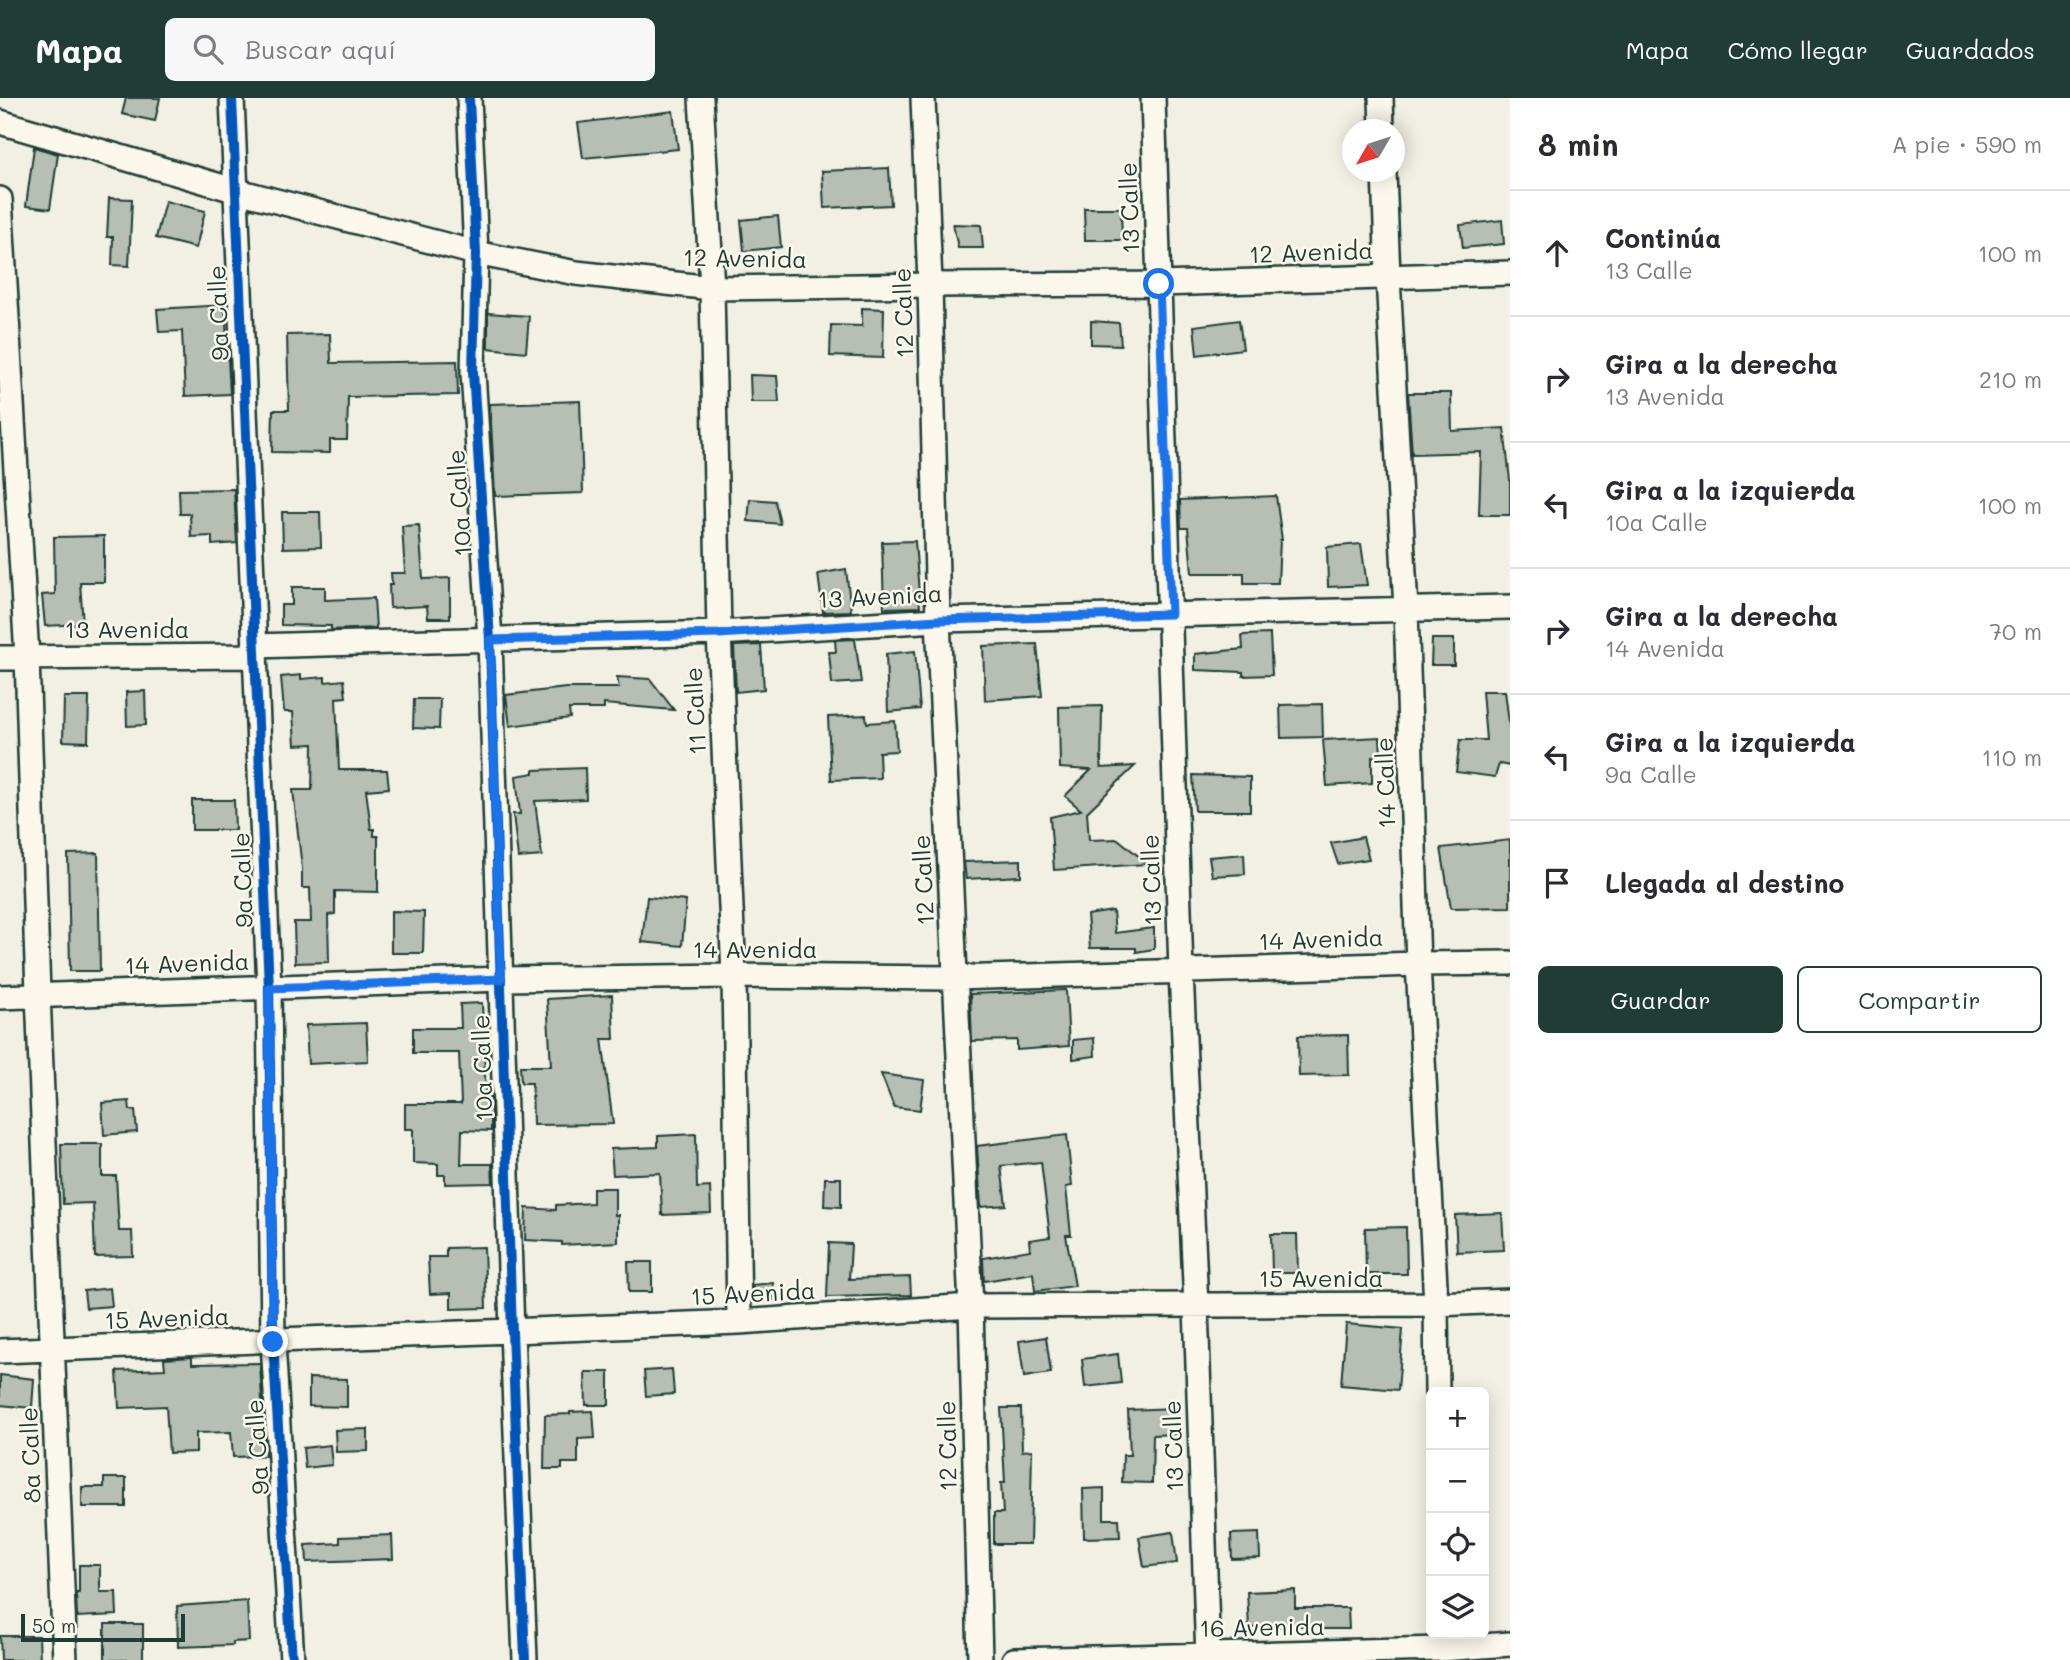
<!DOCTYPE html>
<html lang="es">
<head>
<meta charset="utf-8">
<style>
	body { margin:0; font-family:Mali,sans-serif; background:#f7f7f7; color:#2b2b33 }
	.controls { position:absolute; right:21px; bottom:21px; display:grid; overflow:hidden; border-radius:10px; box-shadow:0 4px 18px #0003 }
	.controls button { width:63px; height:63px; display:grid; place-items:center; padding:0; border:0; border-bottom:2px solid #e1e1e2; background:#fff; color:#2b2b33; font:35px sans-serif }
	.compass { position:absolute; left:1342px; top:21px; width:63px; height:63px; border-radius:50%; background:#fff; box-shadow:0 4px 18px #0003; rotate:231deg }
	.scale { position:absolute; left:21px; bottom:18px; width:164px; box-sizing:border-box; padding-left:7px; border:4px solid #1f3d34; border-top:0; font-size:19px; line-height:24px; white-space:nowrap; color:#1f3d34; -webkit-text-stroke:5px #fbf7ec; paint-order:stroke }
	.stop { position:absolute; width:21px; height:21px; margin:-16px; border:5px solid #1a73e8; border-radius:50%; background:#fff }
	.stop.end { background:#1a73e8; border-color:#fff; box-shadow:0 2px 7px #0008 }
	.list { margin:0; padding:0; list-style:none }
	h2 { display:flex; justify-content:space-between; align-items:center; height:91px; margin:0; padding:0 28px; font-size:30px }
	h2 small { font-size:23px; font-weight:400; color:#7c7c81 }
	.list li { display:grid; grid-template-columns:46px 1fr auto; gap:21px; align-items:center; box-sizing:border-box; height:126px; padding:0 28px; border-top:2px solid #e1e1e2 }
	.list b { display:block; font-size:26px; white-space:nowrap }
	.list p { margin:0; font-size:23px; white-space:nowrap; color:#7c7c81 }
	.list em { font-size:23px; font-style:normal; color:#7c7c81 }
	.actions { display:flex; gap:14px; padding:21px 28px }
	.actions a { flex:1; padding:16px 0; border:2px solid #1f3d34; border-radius:10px; text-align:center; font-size:24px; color:#1f3d34 }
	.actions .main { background:#1f3d34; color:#fff }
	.icon { flex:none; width:38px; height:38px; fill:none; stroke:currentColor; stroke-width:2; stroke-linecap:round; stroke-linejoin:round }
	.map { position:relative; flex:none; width:1510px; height:1562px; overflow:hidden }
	header { display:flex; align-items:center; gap:42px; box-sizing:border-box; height:98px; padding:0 35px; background:#1f3d34; color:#fff }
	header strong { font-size:33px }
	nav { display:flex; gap:38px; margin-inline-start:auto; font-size:24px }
	.search { width:490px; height:63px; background:#f7f7f7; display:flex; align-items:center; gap:18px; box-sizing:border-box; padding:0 24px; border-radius:10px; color:#7c7c81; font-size:26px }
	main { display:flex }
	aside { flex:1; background:#fff }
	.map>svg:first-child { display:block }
</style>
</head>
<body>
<header>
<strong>Mapa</strong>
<div class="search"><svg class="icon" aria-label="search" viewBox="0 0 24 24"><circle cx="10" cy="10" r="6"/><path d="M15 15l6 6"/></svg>Buscar aquí</div>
<nav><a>Mapa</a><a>Cómo llegar</a><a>Guardados</a></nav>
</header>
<main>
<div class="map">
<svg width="1510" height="1562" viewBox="0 0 1510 1562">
	<rect width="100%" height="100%" fill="#f2f0e5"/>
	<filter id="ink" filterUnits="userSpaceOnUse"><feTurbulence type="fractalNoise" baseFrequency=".0143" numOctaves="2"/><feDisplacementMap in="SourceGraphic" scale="14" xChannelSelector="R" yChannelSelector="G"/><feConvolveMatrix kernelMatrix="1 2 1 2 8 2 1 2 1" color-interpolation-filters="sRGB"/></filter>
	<g filter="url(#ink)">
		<path fill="#b7beb3" stroke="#1f3d34" stroke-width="2" d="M 126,0 L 160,0 L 155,23 L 122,16 Z
			M 673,13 L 678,51 L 583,60 L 578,25 Z
			M 34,49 L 58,56 L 50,111 L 26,108 Z
			M 889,70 L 891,107 L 824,110 L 822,73 Z
			M 109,100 L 132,101 L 129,168 L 112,167 L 113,139 L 107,139 Z
			M 165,103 L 205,113 L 196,150 L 156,140 Z
			M 1084,110 L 1121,110 L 1122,142 L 1085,142 Z
			M 778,118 L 781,149 L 744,153 L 741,122 Z
			M 1502,122 L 1504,146 L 1463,150 L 1460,127 Z
			M 953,126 L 981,127 L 983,150 L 958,150 Z
			M 225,207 L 230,296 L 185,298 L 182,233 L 159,234 L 157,211 Z
			M 862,210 L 884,211 L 883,260 L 830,258 L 831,227 L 862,228 Z
			M 488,215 L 529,218 L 526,254 L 488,250 Z
			M 1239,222 L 1243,251 L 1197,257 L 1194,228 Z
			M 1091,223 L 1119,225 L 1121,247 L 1091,246 Z
			M 330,236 L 331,265 L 457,263 L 458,297 L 348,299 L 347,342 L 330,342 L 330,355 L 272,354 L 273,312 L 289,312 L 287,237 Z
			M 750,277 L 777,278 L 779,304 L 751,304 Z
			M 1408,295 L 1451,295 L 1452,333 L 1504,330 L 1510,382 L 1510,417 L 1479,417 L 1481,354 L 1412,356 Z
			M 580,303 L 583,395 L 495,398 L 490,306 Z
			M 234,391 L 237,445 L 212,447 L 212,438 L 191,439 L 190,416 L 180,416 L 179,392 Z
			M 1276,398 L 1282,442 L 1280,442 L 1278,485 L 1244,485 L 1244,475 L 1192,475 L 1188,430 L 1181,430 L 1180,402 Z
			M 750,401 L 775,403 L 780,426 L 748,423 Z
			M 282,414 L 320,414 L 321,449 L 283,450 Z
			M 419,427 L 423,481 L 450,480 L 450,520 L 428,520 L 427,508 L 390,510 L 389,487 L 392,487 L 391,475 L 405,475 L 402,428 Z
			M 104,438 L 104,484 L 80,484 L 83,526 L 45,528 L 42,497 L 55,496 L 54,439 Z
			M 915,443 L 920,509 L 884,510 L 882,444 Z
			M 1361,446 L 1367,487 L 1328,489 L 1327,449 Z
			M 846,471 L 851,513 L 823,514 L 818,476 Z
			M 292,489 L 325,489 L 325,502 L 374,500 L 376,530 L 331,532 L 331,528 L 281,527 L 281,507 L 292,507 Z
			M 1270,536 L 1272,577 L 1243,578 L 1243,574 L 1195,572 L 1195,556 L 1243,551 L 1242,537 Z
			M 855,541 L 861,584 L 832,586 L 829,554 L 836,554 L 835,542 Z
			M 1432,541 L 1454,541 L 1454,567 L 1431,567 Z
			M 1037,546 L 1042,598 L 985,602 L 983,548 Z
			M 761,547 L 764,591 L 736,594 L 734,548 Z
			M 915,553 L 920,611 L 888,614 L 886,556 Z
			M 301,577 L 301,581 L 325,579 L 325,584 L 344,582 L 346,599 L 336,600 L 339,672 L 387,672 L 389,690 L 366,692 L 371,731 L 374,731 L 374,738 L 378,738 L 378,794 L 335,793 L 335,816 L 328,817 L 329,864 L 295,865 L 294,824 L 311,824 L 310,790 L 302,790 L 302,770 L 293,692 L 312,692 L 313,646 L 295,647 L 293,614 L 284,614 L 281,579 Z
			M 617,579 L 650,581 L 674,612 L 604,606 L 604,611 L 569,611 L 570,620 L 510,628 L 506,597 L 566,590 L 619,590 Z
			M 145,593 L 146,627 L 127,628 L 126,594 Z
			M 1482,593 L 1505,593 L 1510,633 L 1510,668 L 1499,666 L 1495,679 L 1456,674 L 1460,642 L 1486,642 Z
			M 64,599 L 89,599 L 88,644 L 63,643 Z
			M 414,601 L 440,601 L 439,631 L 413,630 Z
			M 1322,606 L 1323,639 L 1281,640 L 1280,607 Z
			M 1102,608 L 1101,670 L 1135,668 L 1087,714 L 1089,742 L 1118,741 L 1148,766 L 1054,772 L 1050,719 L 1081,712 L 1065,698 L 1091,672 L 1060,670 L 1059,609 Z
			M 866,617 L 867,625 L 895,623 L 897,653 L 879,654 L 880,680 L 831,682 L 828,619 Z
			M 1380,639 L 1381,658 L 1372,659 L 1372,685 L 1327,688 L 1323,642 Z
			M 585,670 L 586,701 L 535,703 L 542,758 L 518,760 L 513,716 L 520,716 L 516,678 L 534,675 L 534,672 Z
			M 1193,677 L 1250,679 L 1250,713 L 1195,713 Z
			M 192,702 L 234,702 L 235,732 L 192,732 Z
			M 1363,739 L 1369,761 L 1338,766 L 1331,745 Z
			M 1510,742 L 1510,809 L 1451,810 L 1441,750 Z
			M 98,755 L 100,873 L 70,873 L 68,756 Z
			M 1244,756 L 1245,776 L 1212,778 L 1209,759 Z
			M 1021,762 L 1021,778 L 966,781 L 964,764 Z
			M 647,799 L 686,803 L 682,848 L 642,844 Z
			M 391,813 L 424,814 L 423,855 L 391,855 Z
			M 1113,813 L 1115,835 L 1154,830 L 1154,851 L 1136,854 L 1136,850 L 1090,850 L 1087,817 Z
			M 1066,892 L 1069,948 L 1017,952 L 1017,942 L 972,943 L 970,896 Z
			M 612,897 L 614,941 L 602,941 L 613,1026 L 533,1027 L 532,985 L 521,985 L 520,968 L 551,968 L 547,901 Z
			M 482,905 L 486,1000 L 491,1000 L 491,1033 L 462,1032 L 461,1066 L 492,1066 L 493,1085 L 445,1086 L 445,1077 L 438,1077 L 438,1066 L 413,1065 L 413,1031 L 405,1031 L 405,1006 L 461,1006 L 459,955 L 413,955 L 413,930 L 461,930 L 460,906 Z
			M 366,925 L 368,963 L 308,966 L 306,927 Z
			M 1348,937 L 1349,977 L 1299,978 L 1298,938 Z
			M 1094,940 L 1095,958 L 1073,961 L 1073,942 Z
			M 881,976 L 924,982 L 920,1012 L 894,1009 Z
			M 129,1003 L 130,1012 L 135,1012 L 137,1034 L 104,1037 L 102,1005 Z
			M 696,1036 L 697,1090 L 710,1089 L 711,1115 L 662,1117 L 660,1075 L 613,1077 L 611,1051 L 658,1049 L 658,1038 Z
			M 1067,1037 L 1072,1088 L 1066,1089 L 1071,1137 L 1066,1137 L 1075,1188 L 1035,1193 L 1033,1175 L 984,1183 L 983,1160 L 1030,1152 L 1029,1142 L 1050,1139 L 1041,1064 L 1001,1068 L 1006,1107 L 981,1109 L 977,1048 Z
			M 61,1046 L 102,1046 L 102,1078 L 116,1078 L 119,1133 L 132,1133 L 133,1158 L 95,1159 L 93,1105 L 63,1106 Z
			M 825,1080 L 841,1080 L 841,1109 L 824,1108 Z
			M 593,1090 L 615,1090 L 615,1117 L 618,1117 L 618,1144 L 562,1147 L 562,1144 L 525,1142 L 526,1110 L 556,1112 L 556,1107 L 593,1105 Z
			M 1502,1115 L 1504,1152 L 1457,1154 L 1455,1117 Z
			M 1406,1129 L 1407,1176 L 1366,1176 L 1365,1130 Z
			M 1271,1136 L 1297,1136 L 1298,1175 L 1272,1175 Z
			M 829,1145 L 851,1146 L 849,1181 L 910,1179 L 911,1197 L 827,1199 Z
			M 484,1149 L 486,1210 L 451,1211 L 451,1195 L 430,1196 L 428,1159 L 446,1159 L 446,1150 Z
			M 628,1164 L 652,1164 L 652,1194 L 629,1194 Z
			M 773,1185 L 774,1202 L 754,1203 L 753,1187 Z
			M 110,1190 L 112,1208 L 86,1210 L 84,1193 Z
			M 1346,1226 L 1403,1231 L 1398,1292 L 1341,1287 Z
			M 1046,1239 L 1051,1275 L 1024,1279 L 1019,1243 Z
			M 1118,1256 L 1121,1285 L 1085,1289 L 1082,1261 Z
			M 192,1259 L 192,1266 L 260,1265 L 265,1358 L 233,1359 L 231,1334 L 196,1335 L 196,1354 L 169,1355 L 166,1308 L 119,1310 L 117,1273 L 165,1271 L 164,1261 Z
			M 672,1271 L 674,1296 L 646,1298 L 644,1273 Z
			M 585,1274 L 609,1274 L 609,1307 L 586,1307 Z
			M 0,1277 L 34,1281 L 32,1310 L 0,1307 Z
			M 309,1280 L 347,1281 L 347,1309 L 309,1308 Z
			M 1001,1310 L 1021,1310 L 1022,1353 L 1032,1352 L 1030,1446 L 994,1446 L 994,1415 L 1003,1415 L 1001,1385 L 1005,1385 Z
			M 1175,1310 L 1176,1336 L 1153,1337 L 1152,1385 L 1122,1384 L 1123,1357 L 1130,1357 L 1128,1312 Z
			M 593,1313 L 595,1340 L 578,1341 L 578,1365 L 562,1365 L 562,1371 L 544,1371 L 545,1317 L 570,1316 L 570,1314 Z
			M 368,1331 L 368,1353 L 336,1354 L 335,1332 Z
			M 330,1347 L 332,1367 L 305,1370 L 303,1350 Z
			M 104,1380 L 126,1380 L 126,1409 L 82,1409 L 82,1389 L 104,1389 Z
			M 1104,1390 L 1104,1421 L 1119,1421 L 1120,1439 L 1084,1440 L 1083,1391 Z
			M 1173,1434 L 1177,1465 L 1144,1469 L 1139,1439 Z
			M 1259,1435 L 1260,1460 L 1232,1461 L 1231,1436 Z
			M 392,1437 L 393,1461 L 307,1464 L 306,1447 L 340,1445 L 340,1439 Z
			M 79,1467 L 100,1467 L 100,1494 L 116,1494 L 117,1517 L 77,1519 L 76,1495 L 79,1495 Z
			M 1295,1492 L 1295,1510 L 1348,1510 L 1349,1531 L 1320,1531 L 1320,1527 L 1249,1530 L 1247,1494 Z
			M 247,1503 L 249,1543 L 233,1544 L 233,1547 L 178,1549 L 177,1508 Z
			M 105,1526 L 143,1526 L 143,1562 L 105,1562 Z
			M 0,1538 L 39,1538 L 40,1562 L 1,1562 Z"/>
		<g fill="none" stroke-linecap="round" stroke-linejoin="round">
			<g stroke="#1f3d34" stroke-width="28">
				<path id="minor" d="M 232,0 L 269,890 L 273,1244 L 292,1562
					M 469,0 L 476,155 L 473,274 L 490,542 L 512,1234 L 525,1562
					M 701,0 L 712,190 L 719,535 L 734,878 L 739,1224
					M 923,0 L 930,187 L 938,522 L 971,1208 L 980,1562
					M 1153,0 L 1181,873 L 1196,1208 L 1208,1562
					M 1381,0 L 1382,32
					M 0,24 L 234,92 L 476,155 L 576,175 L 712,190 L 930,187 L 1159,186 L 1510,175
					M 1384,74 L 1388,179 L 1406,512 L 1418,866 L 1436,1206 L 1437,1294
					M 0,101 L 27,559 L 38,896 L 65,1562
					M 254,548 L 719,535 L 938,522 L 1510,509
					M 0,560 L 255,558
					M 0,899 L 501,881 L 734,878 L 955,880 L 1418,866 L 1510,865
					M 0,1253 L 739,1224 L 971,1208 L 1436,1206 L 1510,1203
					M 1014,1562 L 1441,1551 L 1510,1546"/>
			</g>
			<use href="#minor" stroke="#fbf7ec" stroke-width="23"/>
			<g stroke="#fbf7ec" stroke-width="15">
				<path id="cycleway" d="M 232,0 L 269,890 L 273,1244 L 292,1562
					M 469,0 L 476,155 L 473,274 L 490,542 L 512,1234 L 525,1562"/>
			</g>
			<use href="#cycleway" stroke="#0057b8" stroke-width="10"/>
		</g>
	</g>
	<g fill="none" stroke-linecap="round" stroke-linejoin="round" filter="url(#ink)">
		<path stroke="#1a73e8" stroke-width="9" d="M 273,1244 L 269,890 L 501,881 L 490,542 L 719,536 L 938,522 L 1171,516 L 1159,186"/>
	</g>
	<g text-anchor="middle" stroke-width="5" stroke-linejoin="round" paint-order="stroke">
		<g font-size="24" fill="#1f3d34" stroke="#fbf7ec">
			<text transform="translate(1130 110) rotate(-92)" y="8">13 Calle</text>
			<text transform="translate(1311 155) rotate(-2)" y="8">12 Avenida</text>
			<text transform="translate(745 161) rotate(1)" y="8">12 Avenida</text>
			<text transform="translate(219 215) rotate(-92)" y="8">9a Calle</text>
			<text transform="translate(904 215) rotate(-92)" y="8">12 Calle</text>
			<text transform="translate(460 405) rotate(-94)" y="8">10a Calle</text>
			<text transform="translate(880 499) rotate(-3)" y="8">13 Avenida</text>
			<text x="127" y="540">13 Avenida</text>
			<text transform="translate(696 613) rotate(-93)" y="8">11 Calle</text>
			<text transform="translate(1386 685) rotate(-92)" y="8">14 Calle</text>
			<text transform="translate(243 782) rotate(-92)" y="8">9a Calle</text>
			<text transform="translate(924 782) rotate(-93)" y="8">12 Calle</text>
			<text transform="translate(1152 782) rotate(-92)" y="8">13 Calle</text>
			<text transform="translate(1321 842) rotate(-2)" y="8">14 Avenida</text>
			<text x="755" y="860">14 Avenida</text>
			<text transform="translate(187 866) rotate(-2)" y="8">14 Avenida</text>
			<text transform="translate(483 970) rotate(-92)" y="8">10a Calle</text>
			<text x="1321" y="1189">15 Avenida</text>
			<text transform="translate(753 1196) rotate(-3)" y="8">15 Avenida</text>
			<text transform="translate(167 1221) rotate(-2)" y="8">15 Avenida</text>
			<text transform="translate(948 1348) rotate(-91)" y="8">12 Calle</text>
			<text transform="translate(1174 1348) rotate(-92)" y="8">13 Calle</text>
			<text transform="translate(258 1349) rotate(-94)" y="8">9a Calle</text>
			<text transform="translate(31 1357) rotate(-92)" y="8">8a Calle</text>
			<text transform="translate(1262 1530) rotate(-1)" y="8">16 Avenida</text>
		</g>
	</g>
</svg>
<div class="controls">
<button>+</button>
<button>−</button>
<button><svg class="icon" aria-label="locate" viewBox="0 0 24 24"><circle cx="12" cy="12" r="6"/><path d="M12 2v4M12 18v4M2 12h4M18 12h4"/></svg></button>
<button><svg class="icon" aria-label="layers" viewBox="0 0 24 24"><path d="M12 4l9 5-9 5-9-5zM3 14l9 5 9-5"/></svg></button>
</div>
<svg class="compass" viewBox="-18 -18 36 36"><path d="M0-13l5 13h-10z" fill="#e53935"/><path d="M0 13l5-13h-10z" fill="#7c7c81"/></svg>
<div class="scale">50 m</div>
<div class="stop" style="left:1159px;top:186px"></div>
<div class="stop end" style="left:273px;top:1244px"></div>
</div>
<aside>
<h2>8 min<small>A pie · 590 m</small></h2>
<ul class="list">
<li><svg class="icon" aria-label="ahead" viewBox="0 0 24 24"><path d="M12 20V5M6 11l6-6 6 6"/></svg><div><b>Continúa</b><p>13 Calle</p></div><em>100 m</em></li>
<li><svg class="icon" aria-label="right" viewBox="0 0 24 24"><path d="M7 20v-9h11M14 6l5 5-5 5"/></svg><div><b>Gira a la derecha</b><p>13 Avenida</p></div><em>210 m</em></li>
<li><svg class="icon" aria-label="left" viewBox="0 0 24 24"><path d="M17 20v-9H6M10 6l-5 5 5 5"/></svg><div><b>Gira a la izquierda</b><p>10a Calle</p></div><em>100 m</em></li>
<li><svg class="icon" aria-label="right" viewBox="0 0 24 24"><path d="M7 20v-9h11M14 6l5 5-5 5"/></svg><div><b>Gira a la derecha</b><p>14 Avenida</p></div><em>70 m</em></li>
<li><svg class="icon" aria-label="left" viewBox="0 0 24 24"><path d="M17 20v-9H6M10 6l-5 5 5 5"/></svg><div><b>Gira a la izquierda</b><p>9a Calle</p></div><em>110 m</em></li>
<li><svg class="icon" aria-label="arrive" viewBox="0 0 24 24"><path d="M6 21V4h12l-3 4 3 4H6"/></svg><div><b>Llegada al destino</b></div></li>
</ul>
<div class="actions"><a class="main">Guardar</a><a>Compartir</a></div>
</aside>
</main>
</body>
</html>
